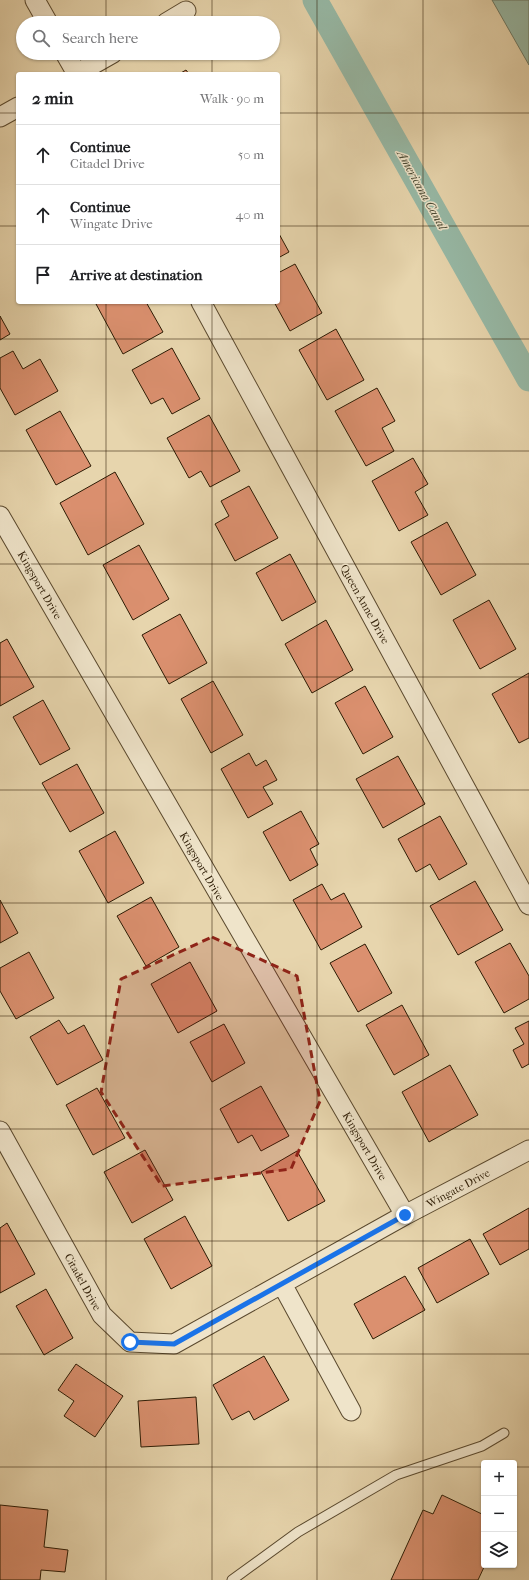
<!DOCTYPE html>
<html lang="en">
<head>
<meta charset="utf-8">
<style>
	body { margin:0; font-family:"IM FELL French Canon",serif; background:#f2f2f2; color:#202124 }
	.controls { position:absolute; right:12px; bottom:12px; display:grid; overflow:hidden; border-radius:4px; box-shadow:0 1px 3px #0004 }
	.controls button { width:36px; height:36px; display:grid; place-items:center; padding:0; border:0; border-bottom:1px solid #e0e0e0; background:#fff; color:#202124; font:20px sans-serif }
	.stop { position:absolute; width:12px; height:12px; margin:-9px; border:3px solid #1a73e8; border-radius:50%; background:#fff }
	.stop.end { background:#1a73e8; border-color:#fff; box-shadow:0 1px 4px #0008 }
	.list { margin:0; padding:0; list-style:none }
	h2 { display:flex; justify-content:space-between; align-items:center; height:52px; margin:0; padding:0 16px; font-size:17px }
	h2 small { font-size:13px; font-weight:400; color:#757577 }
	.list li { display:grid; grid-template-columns:26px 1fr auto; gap:12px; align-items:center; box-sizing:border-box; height:60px; padding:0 16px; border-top:1px solid #e0e0e0 }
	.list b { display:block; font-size:15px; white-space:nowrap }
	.list p { margin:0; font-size:13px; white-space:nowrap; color:#757577 }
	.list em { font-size:13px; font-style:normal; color:#757577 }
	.icon { flex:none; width:22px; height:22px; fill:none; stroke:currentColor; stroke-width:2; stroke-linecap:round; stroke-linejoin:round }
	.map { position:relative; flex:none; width:529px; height:1580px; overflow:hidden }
	.search { position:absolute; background:#fff; box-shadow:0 1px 3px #0004; left:16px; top:16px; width:264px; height:44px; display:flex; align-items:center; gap:10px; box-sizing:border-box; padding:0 14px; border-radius:22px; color:#757577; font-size:15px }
	.panel { position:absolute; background:#fff; box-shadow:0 1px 3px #0004; left:16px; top:72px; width:264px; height:232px; border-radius:4px }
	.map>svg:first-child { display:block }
</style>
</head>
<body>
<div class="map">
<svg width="529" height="1580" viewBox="0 0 529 1580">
	<rect width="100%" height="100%" fill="#e7d5ad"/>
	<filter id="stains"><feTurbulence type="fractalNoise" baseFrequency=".005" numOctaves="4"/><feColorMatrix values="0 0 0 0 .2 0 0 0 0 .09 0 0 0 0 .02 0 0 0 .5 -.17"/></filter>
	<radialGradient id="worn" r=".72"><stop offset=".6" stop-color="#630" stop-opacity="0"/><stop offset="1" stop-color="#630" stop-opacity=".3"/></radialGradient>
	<path fill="#97b9a6" stroke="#6c7965" d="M 492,0 L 529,0 L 529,65 Z"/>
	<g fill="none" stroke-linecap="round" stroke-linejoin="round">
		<path stroke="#97b9a6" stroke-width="25" d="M 315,0 L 529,379"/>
	</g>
	<path fill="#db906f" stroke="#2b1a03" d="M 186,70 L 189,74 L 179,74 Z
		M 278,232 L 289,252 L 278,258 Z
		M 295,264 L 322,313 L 290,331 L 274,302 L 278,302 L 278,273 Z
		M 100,302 L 146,302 L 163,332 L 123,354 L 96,304 Z
		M 0,316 L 10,334 L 0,340 Z
		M 336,329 L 364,380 L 327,400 L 299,350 Z
		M 172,348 L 200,399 L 172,414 L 163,398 L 151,404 L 132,370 Z
		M 13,351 L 23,369 L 40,359 L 58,391 L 15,415 L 0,388 L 0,358 Z
		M 377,388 L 395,421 L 382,428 L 394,451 L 366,466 L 335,411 Z
		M 60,411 L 91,466 L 56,485 L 26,430 Z
		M 209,415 L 240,471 L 210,487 L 201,471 L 189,478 L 167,438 Z
		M 413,458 L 428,484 L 415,492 L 428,515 L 399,531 L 372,481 Z
		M 115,472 L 144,524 L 88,555 L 60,503 Z
		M 249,486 L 278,538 L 235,561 L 215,524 L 229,516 L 221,501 Z
		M 447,522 L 476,575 L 441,595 L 411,542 Z
		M 139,545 L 169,599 L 133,620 L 103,565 Z
		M 290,554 L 316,602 L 282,621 L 256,573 Z
		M 489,600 L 516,649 L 480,669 L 453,620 Z
		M 180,614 L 207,663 L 169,684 L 142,635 Z
		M 326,620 L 353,670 L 312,693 L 285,644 Z
		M 7,639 L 34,687 L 0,706 L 0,643 Z
		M 529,673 L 529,738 L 519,743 L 492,694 Z
		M 213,681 L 243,735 L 211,753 L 181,699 Z
		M 365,686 L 393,737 L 363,754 L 335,703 Z
		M 43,700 L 70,749 L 40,765 L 13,717 Z
		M 249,753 L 256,766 L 266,760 L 277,780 L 263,787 L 273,804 L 248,818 L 221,769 Z
		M 398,756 L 425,804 L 383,828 L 356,779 Z
		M 77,764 L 104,813 L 70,832 L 42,783 Z
		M 301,811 L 319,844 L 310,849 L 318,865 L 290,881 L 263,832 Z
		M 440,816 L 467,864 L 439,880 L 430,864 L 416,872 L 398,839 Z
		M 115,831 L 144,883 L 108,903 L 79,851 Z
		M 475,881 L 503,930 L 458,955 L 430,906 Z
		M 322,884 L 331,900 L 344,893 L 362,927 L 321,950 L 293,900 Z
		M 151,897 L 179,947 L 146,966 L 117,916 Z
		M 0,900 L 18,933 L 0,943 Z
		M 510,943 L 529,976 L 529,999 L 504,1013 L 475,962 Z
		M 365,944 L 392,993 L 358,1012 L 330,963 Z
		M 29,952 L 54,998 L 16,1019 L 0,991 L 0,968 Z
		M 190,962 L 217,1011 L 178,1033 L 151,984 Z
		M 402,1005 L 429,1055 L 394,1075 L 366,1025 Z
		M 59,1020 L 68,1034 L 84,1025 L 103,1060 L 57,1085 L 30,1037 Z
		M 529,1021 L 529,1064 L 522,1068 L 513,1050 L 524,1044 L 515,1028 Z
		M 224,1024 L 245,1063 L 212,1082 L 190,1042 Z
		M 450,1065 L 478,1115 L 429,1142 L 402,1092 Z
		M 261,1086 L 289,1136 L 261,1151 L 252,1135 L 238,1143 L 220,1109 Z
		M 97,1088 L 125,1138 L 93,1155 L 66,1105 Z
		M 145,1150 L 173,1200 L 132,1223 L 104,1172 Z
		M 297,1151 L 325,1201 L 288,1221 L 261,1172 Z
		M 529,1208 L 529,1249 L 500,1265 L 483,1234 Z
		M 185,1216 L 212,1266 L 171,1289 L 144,1239 Z
		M 7,1223 L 35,1274 L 0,1293 L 0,1228 Z
		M 470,1239 L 489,1274 L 437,1303 L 418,1268 Z
		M 405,1276 L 425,1310 L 373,1339 L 354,1304 Z
		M 46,1289 L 73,1338 L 44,1355 L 16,1306 Z
		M 264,1356 L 289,1400 L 254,1420 L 249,1411 L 232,1420 L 213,1385 Z
		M 76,1364 L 123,1396 L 95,1437 L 64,1416 L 74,1401 L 58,1390 Z
		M 196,1397 L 199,1444 L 141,1447 L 138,1401 Z
		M 442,1495 L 484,1515 L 485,1565 L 478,1580 L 391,1580 L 423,1510 L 433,1514 Z
		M 0,1505 L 48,1510 L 44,1547 L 68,1550 L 65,1572 L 41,1570 L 40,1580 L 0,1580 Z"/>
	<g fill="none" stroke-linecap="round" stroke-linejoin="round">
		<g stroke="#5a492e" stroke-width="11">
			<path id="lane" d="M 232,1580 L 298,1532 L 396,1475 L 482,1446 L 504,1433"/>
		</g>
		<g stroke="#5a492e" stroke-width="21">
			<path id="street" d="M 35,0 L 48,23
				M 166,23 L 186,11
				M 65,53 L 77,74
				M 76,74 L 113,53
				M 0,117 L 18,107
				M 201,302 L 529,905
				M 0,516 L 405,1215
				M 0,1131 L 102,1315 L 130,1342 L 174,1344 L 405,1215 L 529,1150
				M 282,1284 L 351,1411"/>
		</g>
		<use href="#lane" stroke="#efe4ca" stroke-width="9"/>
		<use href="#street" stroke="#efe4ca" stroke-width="19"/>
	</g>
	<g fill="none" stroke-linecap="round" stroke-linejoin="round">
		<path stroke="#1a73e8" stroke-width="5" d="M 130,1342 L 174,1344 L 405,1215"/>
	</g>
	<path fill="#8f2418" fill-opacity="0.2" stroke="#8f2418" stroke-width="3" stroke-dasharray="8 5" stroke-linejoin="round" d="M 212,937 L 297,976 L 320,1101 L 291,1169 L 162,1186 L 101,1092 L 121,979 Z"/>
	<path fill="none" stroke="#2b1a03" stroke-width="1" stroke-opacity="0.55" d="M 106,0 L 106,23M 212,0 L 212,23M 317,0 L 317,1580M 423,0 L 423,1580M 106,53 L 106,74M 212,53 L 212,74M 0,113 L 18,113M 278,113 L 529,113M 0,226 L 18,226M 278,226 L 529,226M 106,302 L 106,1580M 212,302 L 212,1580M 0,339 L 529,339M 0,451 L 529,451M 0,564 L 529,564M 0,677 L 529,677M 0,790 L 529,790M 0,903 L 529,903M 0,1016 L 529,1016M 0,1129 L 529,1129M 0,1241 L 529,1241M 0,1354 L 529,1354M 0,1467 L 484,1467M 514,1467 L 529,1467"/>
	<g text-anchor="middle" stroke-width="3" stroke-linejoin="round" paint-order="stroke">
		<g font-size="11" fill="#2b1a03" stroke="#efe4ca">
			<text transform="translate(40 585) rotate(60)" y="4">Kingsport Drive</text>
			<text transform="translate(365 604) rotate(61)" y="4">Queen Anne Drive</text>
			<text transform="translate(202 866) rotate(60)" y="4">Kingsport Drive</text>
			<text transform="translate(365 1146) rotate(60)" y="4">Kingsport Drive</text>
			<text transform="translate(458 1188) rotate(-28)" y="4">Wingate Drive</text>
			<text transform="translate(83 1282) rotate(61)" y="4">Citadel Drive</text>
		</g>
		<g font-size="12" font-style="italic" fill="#4b4a34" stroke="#efe4ca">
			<text transform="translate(422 190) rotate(61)" y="4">Americana Canal</text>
		</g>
	</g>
	<rect width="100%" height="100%" filter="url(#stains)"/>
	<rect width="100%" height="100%" fill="url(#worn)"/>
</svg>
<div class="controls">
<button>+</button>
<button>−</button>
<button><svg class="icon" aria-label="layers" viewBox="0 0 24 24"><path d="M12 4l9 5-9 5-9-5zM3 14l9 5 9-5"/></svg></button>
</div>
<div class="stop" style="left:130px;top:1342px"></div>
<div class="stop end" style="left:405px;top:1215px"></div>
<div class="search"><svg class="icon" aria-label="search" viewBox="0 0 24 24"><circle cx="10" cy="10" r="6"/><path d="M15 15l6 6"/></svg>Search here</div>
<section class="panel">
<h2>2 min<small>Walk · 90 m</small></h2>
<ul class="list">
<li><svg class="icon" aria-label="ahead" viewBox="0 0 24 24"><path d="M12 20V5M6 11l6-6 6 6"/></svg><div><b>Continue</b><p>Citadel Drive</p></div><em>50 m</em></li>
<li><svg class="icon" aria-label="ahead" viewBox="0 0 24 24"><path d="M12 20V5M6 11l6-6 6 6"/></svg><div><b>Continue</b><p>Wingate Drive</p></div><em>40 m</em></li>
<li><svg class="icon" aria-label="arrive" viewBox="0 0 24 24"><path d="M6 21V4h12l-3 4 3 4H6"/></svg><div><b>Arrive at destination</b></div></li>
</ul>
</section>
</div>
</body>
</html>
